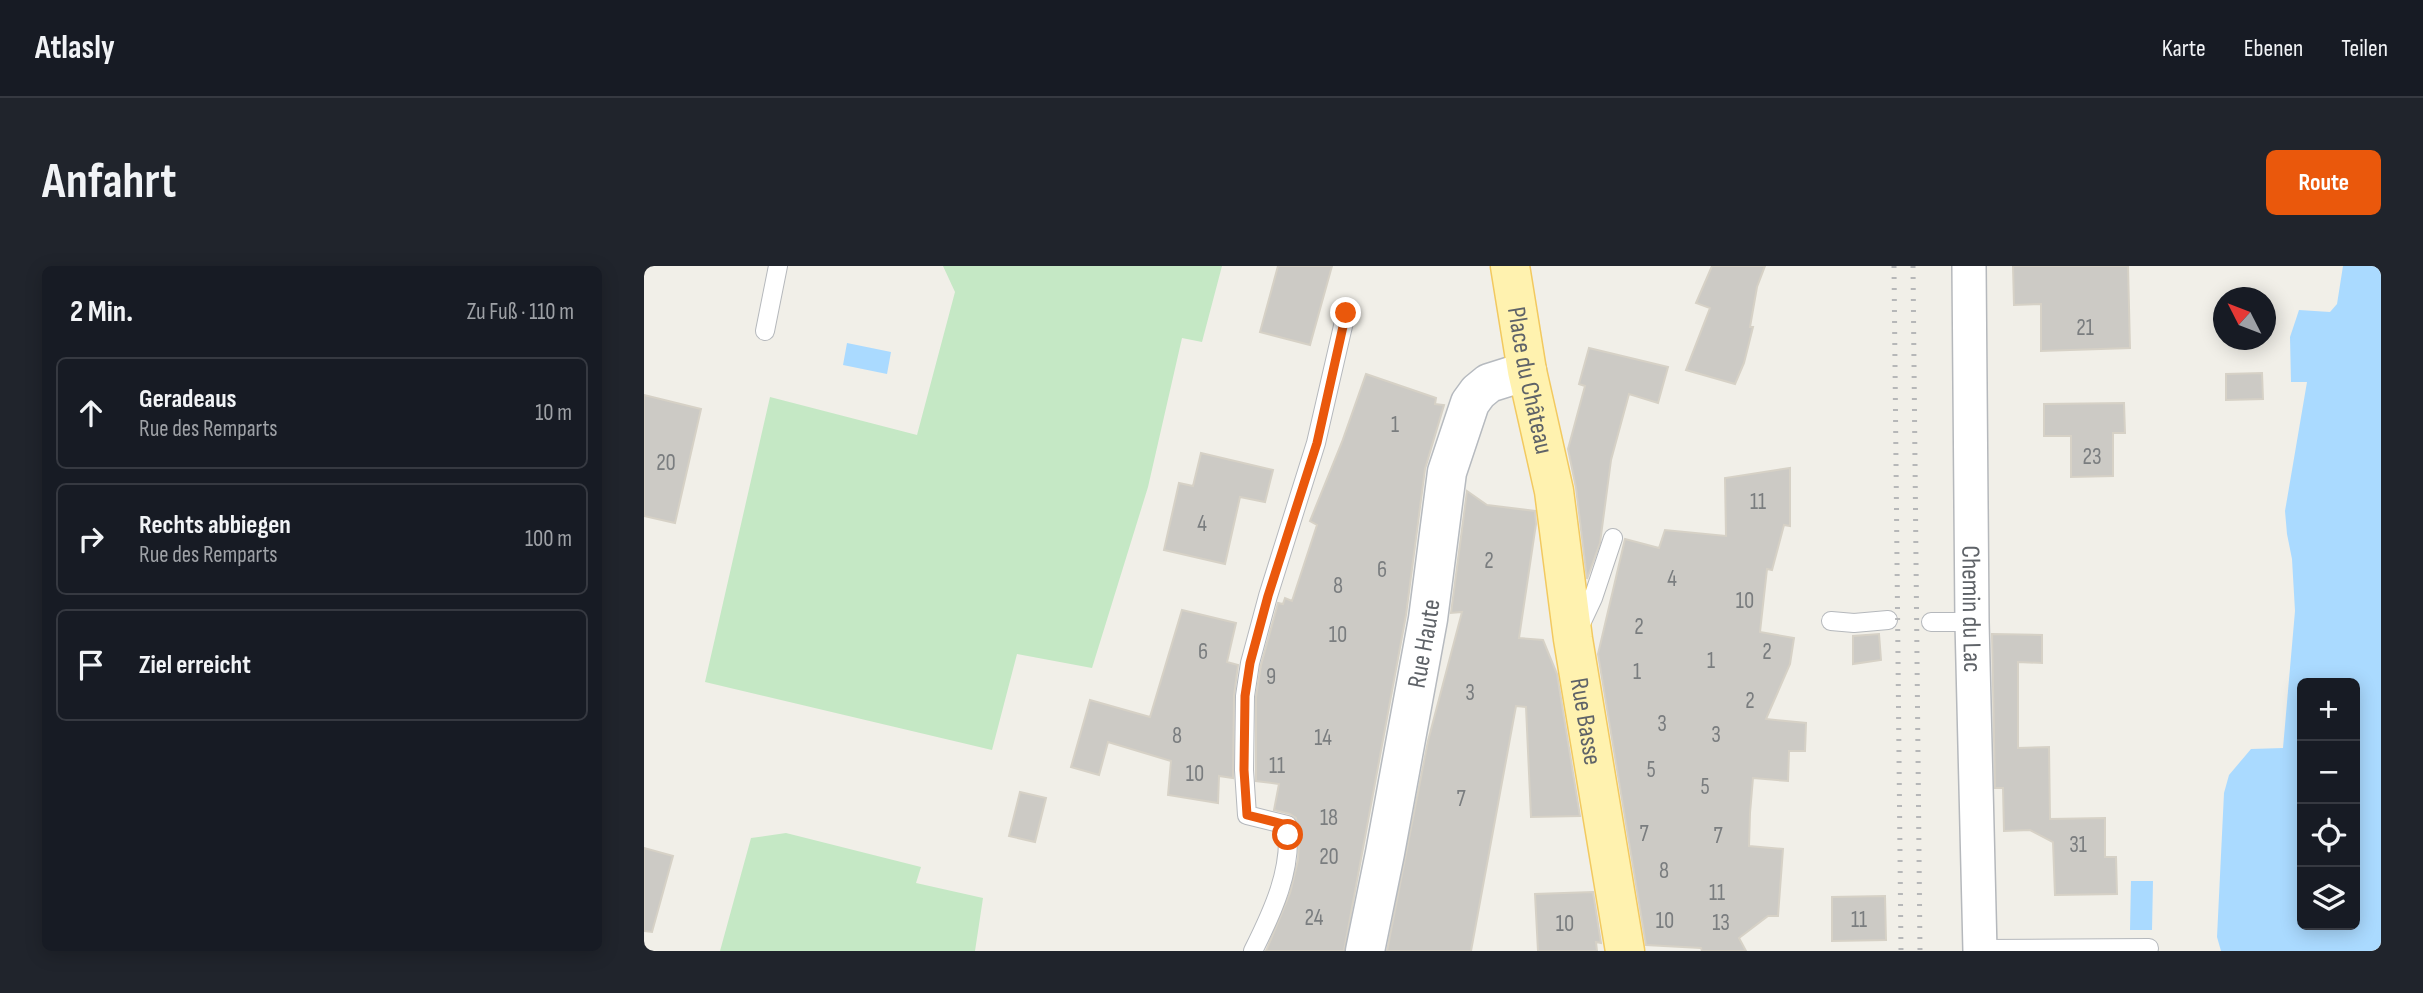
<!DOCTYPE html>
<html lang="de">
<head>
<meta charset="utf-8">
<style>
	body { margin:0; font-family:"Sofia Sans Condensed",sans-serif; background:#20242c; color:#f1f3f6 }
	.controls { position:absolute; right:21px; bottom:21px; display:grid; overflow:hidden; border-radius:10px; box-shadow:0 4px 18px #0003 }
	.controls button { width:63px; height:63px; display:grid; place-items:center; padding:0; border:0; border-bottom:2px solid #363941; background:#171b24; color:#f1f3f6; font:35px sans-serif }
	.compass { position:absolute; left:1569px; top:21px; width:63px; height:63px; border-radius:50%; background:#171b24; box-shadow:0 4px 18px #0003; rotate:312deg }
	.stop { position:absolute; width:21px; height:21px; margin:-16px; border:5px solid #ea580c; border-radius:50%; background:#fff }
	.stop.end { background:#ea580c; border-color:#fff; box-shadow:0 2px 7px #0008 }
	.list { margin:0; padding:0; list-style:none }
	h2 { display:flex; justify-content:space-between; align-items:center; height:91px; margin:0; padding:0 28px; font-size:30px }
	h2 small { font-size:23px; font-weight:400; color:#9ea1a6 }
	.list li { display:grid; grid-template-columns:46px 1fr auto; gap:21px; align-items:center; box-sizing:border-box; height:112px; margin:0 14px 14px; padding:0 14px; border:2px solid #363941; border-radius:10px }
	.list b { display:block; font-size:26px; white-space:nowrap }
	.list p { margin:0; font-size:23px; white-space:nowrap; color:#9ea1a6 }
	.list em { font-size:23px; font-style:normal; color:#9ea1a6 }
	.icon { flex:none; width:38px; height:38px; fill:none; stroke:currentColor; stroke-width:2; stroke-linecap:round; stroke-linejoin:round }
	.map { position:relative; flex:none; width:1737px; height:685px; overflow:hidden; border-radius:10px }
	header { display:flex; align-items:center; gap:42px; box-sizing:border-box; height:98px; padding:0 35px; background:#171b24; border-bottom:2px solid #363941 }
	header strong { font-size:33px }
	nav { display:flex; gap:38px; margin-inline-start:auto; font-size:24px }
	.intro { display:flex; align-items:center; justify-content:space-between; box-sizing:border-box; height:168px; padding:0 42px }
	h1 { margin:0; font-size:49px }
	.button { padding:18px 32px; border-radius:10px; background:#ea580c; color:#fff; font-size:24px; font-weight:700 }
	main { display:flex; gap:42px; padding:0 42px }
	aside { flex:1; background:#171b24; border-radius:10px; box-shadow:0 4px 18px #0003 }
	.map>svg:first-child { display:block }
</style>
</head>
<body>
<header>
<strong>Atlasly</strong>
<nav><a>Karte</a><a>Ebenen</a><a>Teilen</a></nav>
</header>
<div class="intro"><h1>Anfahrt</h1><a class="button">Route</a></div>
<main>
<aside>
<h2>2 Min.<small>Zu Fuß · 110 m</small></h2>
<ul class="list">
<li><svg class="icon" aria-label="ahead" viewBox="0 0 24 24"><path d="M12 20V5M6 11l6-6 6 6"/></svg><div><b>Geradeaus</b><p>Rue des Remparts</p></div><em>10 m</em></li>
<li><svg class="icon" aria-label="right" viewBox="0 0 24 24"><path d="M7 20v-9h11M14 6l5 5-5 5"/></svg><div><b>Rechts abbiegen</b><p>Rue des Remparts</p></div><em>100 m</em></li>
<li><svg class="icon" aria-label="arrive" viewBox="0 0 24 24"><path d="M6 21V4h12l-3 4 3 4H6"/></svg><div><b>Ziel erreicht</b></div></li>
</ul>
</aside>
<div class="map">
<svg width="1737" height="685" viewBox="0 0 1737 685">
	<rect width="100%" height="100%" fill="#f1efe8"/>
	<path fill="#c5e8c5" d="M 299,0 L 578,0 L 558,76 L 538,72 L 504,221 L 448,402 L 373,388 L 348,484 L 61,416 L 126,131 L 273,169 L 311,26 Z
		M 142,567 L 277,601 L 272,617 L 339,632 L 331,685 L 76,685 L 107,572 Z"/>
	<path fill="#aadaff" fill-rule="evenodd" d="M 1699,0 L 1737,0 L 1737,685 L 1577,685 L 1573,671 L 1580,527 L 1585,509 L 1607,483 L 1639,482 L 1651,345 L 1648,293 L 1643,268 L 1641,245 L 1663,116 L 1647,116 L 1646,71 L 1655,44 L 1686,46 L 1693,38 ZM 1711,417 L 1711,659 L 1658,659 L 1658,417 Z
		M 203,77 L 247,86 L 243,108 L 199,99 Z
		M 1487,615 L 1509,615 L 1508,664 L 1486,664 Z"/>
	<path fill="#cccac5" stroke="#d6d1c6" stroke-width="2" d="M 634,0 L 688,0 L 666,79 L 616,66 Z
		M 1068,0 L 1121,0 L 1113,21 L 1106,61 L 1109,61 L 1100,97 L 1091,118 L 1042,104 L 1066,42 L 1052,37 Z
		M 1369,0 L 1484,0 L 1486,82 L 1397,85 L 1397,38 L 1370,39 Z
		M 945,82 L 1024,101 L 1014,137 L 985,128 L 967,194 L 956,277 L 943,313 L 932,222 L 924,183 L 941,120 L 935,118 Z
		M 1618,107 L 1619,133 L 1582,134 L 1582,108 Z
		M 722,108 L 792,132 L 791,138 L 800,139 L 781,203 L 762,349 L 700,685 L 622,685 L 646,627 L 654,594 L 655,575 L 652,552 L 646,548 L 630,544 L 635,518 L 612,515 L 612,431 L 617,399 L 634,337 L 639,338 L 641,332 L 648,335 L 673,259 L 666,255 L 698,176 Z
		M 0,129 L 57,143 L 31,257 L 0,250 Z
		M 1480,137 L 1481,167 L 1469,167 L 1469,210 L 1427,211 L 1427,170 L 1400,170 L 1400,138 Z
		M 557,187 L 629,204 L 621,236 L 596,231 L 581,298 L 520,284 L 535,217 L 549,220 Z
		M 1146,202 L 1146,260 L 1140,259 L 1128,304 L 1123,303 L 1116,366 L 1150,372 L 1146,398 L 1122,453 L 1162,457 L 1161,485 L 1145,485 L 1144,515 L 1109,512 L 1106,547 L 1105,580 L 1139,583 L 1134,650 L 1124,650 L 1095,672 L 1102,685 L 1058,685 L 1057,682 L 1002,679 L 954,388 L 981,273 L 1015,282 L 1021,264 L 1082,270 L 1081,212 Z
		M 823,225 L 843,239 L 891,245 L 892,258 L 875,372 L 899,374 L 913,408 L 936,550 L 887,551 L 882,441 L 872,440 L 827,685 L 743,685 L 784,475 L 818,346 L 807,347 Z
		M 538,344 L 592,357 L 583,396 L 594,399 L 590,430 L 589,512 L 575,510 L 574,537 L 524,529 L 527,495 L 464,476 L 455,509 L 427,501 L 446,434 L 506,451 Z
		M 1235,368 L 1237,394 L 1209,398 L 1209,370 Z
		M 1348,368 L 1398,369 L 1398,397 L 1374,396 L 1374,482 L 1405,481 L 1406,553 L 1461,552 L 1461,591 L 1472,591 L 1473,628 L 1411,629 L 1409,576 L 1386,564 L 1360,565 L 1359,522 L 1351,522 Z
		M 376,526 L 402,532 L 391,576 L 365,570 Z
		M 0,582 L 29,590 L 8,666 L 0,665 Z
		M 949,626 L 957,677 L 952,676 L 953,685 L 894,685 L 891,628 Z
		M 1241,630 L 1242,674 L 1188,675 L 1188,631 Z"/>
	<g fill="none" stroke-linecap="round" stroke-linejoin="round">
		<g stroke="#b5b8bc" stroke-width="20">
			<path id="lane" d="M 121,65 L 134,0
				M 1187,355 L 1210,357 L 1244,354
				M 1287,356 L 1328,356
				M 934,364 L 949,332 L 969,272
				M 1336,683 L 1505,682
				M 609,685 C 628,647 649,603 643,559 L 603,549 L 600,504 L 601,430 L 606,397 L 624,330 L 672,177 L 702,47"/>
		</g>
		<g stroke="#b5b8bc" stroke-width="36">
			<g id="street">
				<path id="s1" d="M 1325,0 L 1328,356 L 1336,685"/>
			</g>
		</g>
		<g stroke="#b6babf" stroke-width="41">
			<g id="secondary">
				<path id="s2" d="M 721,685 L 741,587 L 784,353 L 803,206 L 826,137 L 834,126 L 845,117 L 883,105"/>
			</g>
		</g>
		<g stroke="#f2c960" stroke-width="41">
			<g id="primary">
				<path id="s3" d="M 866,0 L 883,105 L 910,225 L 929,373 L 981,685"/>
			</g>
		</g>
		<use href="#lane" stroke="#fff" stroke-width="18"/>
		<use href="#street" stroke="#fff" stroke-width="33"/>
		<use href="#secondary" stroke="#fff" stroke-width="38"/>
		<use href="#primary" stroke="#fff2af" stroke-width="38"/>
		<path stroke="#b6b7b8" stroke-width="5" stroke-dasharray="2 9" stroke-linecap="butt" d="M 1250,0 L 1257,685
			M 1269,0 L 1276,685"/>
	</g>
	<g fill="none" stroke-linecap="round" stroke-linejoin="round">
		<path stroke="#ea580c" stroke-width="9" d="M 644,569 L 643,559 L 603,549 L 600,504 L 601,430 L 606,397 L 624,330 L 673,177 L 702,47"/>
	</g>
	<g text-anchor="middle" stroke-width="6" stroke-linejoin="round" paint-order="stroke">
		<g font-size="23" fill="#7a7d7f">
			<text x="1441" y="69">21</text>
			<text x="751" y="166">1</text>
			<text x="1448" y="198">23</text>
			<text x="22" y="204">20</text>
			<text x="1114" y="243">11</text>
			<text x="558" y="265">4</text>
			<text x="845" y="302">2</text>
			<text x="738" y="311">6</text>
			<text x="1028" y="320">4</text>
			<text x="694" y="327">8</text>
			<text x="1101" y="342">10</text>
			<text x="995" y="368">2</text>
			<text x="694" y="376">10</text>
			<text x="559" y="393">6</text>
			<text x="1123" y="393">2</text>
			<text x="1067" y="402">1</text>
			<text x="993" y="413">1</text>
			<text x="627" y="418">9</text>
			<text x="826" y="434">3</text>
			<text x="1106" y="442">2</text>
			<text x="1018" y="465">3</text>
			<text x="1072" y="476">3</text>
			<text x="533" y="477">8</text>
			<text x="679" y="479">14</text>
			<text x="633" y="507">11</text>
			<text x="1007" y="511">5</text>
			<text x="551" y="515">10</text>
			<text x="1061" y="528">5</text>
			<text x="817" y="540">7</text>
			<text x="685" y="559">18</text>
			<text x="1000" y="575">7</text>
			<text x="1074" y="577">7</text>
			<text x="1434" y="586">31</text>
			<text x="685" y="598">20</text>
			<text x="1020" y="612">8</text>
			<text x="1073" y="634">11</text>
			<text x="670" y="659">24</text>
			<text x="1215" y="661">11</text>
			<text x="1021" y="662">10</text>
			<text x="1077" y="664">13</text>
			<text x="921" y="665">10</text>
		</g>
		<g font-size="26" fill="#5f6368" stroke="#fff">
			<text dy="9" stroke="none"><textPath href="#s3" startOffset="116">Place du Château</textPath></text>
			<text dy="9" stroke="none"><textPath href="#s1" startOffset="343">Chemin du Lac</textPath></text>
			<text dy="9" stroke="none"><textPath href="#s2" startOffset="313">Rue Haute</textPath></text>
			<text dy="9" stroke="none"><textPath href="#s3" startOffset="462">Rue Basse</textPath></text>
		</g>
	</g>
</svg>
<div class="controls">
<button>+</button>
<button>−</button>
<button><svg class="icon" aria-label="locate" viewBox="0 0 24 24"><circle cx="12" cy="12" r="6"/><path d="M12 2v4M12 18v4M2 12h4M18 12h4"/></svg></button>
<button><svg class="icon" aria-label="layers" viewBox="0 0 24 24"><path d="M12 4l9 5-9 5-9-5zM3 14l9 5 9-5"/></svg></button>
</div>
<svg class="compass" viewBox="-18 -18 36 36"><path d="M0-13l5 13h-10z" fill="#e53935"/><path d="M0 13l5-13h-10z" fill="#9ea1a6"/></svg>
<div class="stop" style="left:644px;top:569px"></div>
<div class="stop end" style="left:702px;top:47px"></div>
</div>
</main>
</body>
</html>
